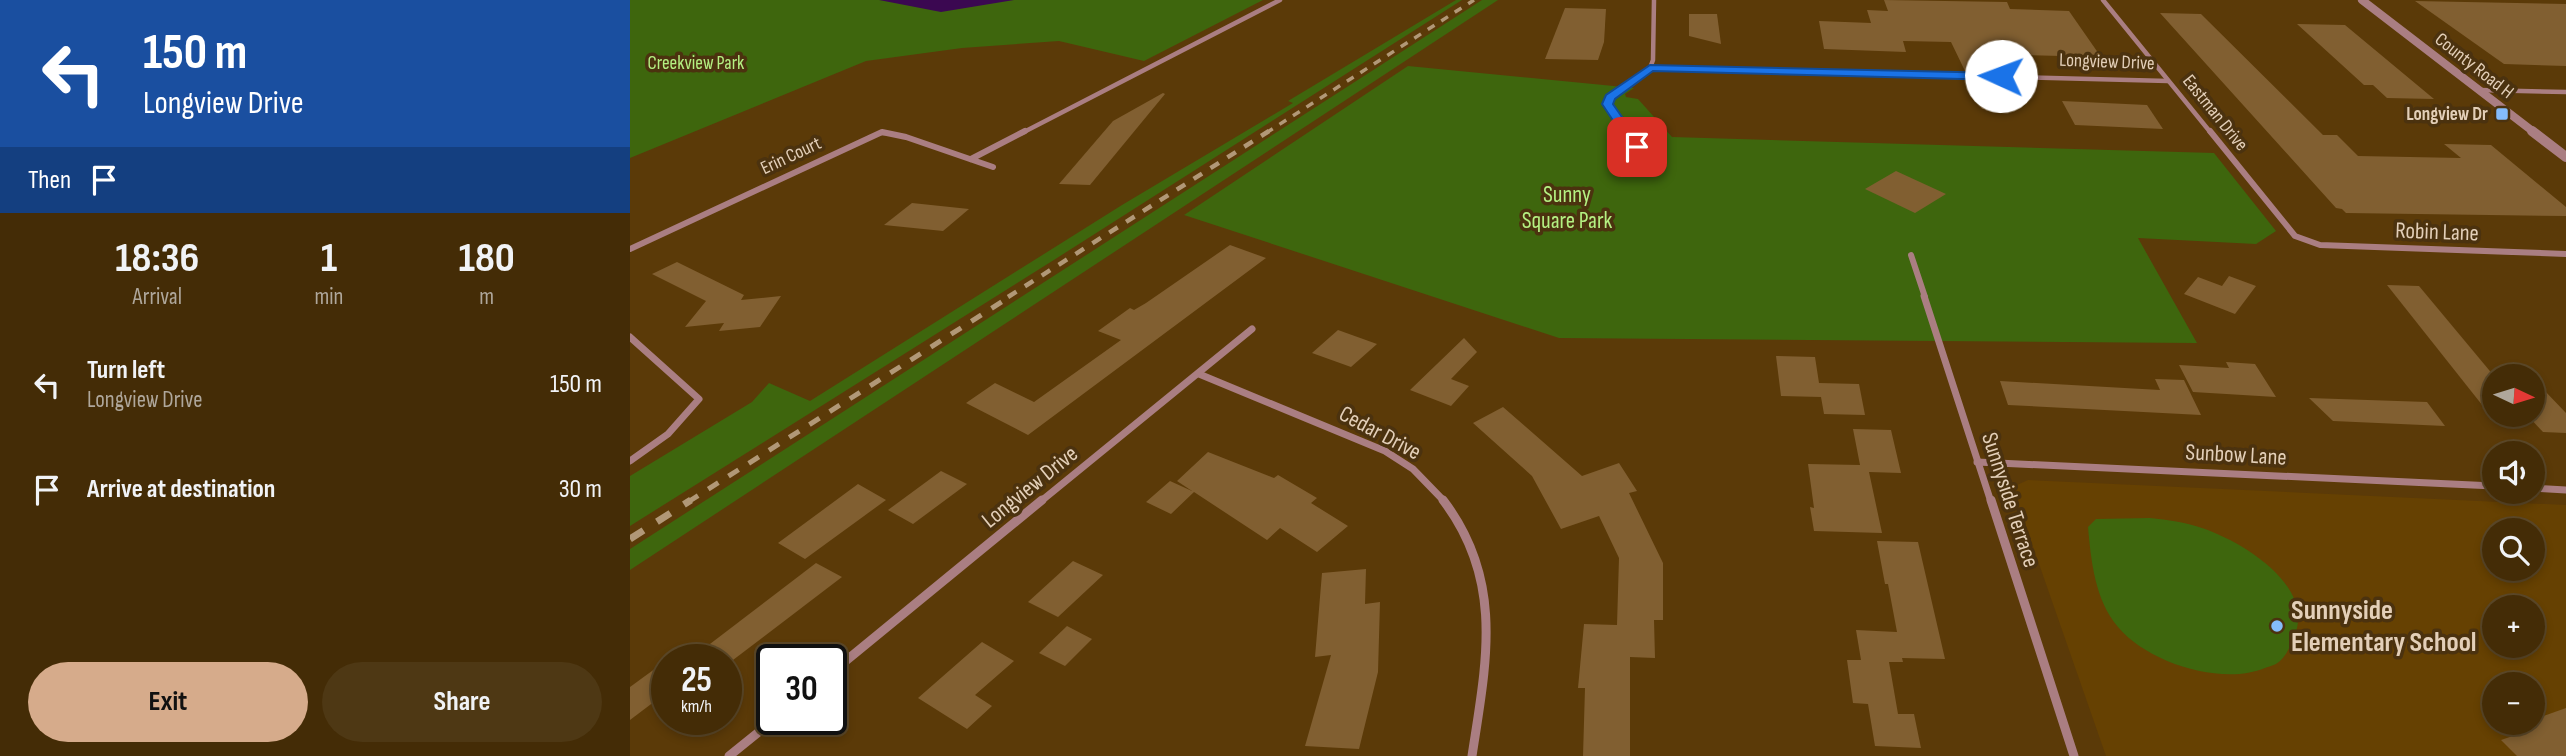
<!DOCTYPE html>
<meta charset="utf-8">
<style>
:root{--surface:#442c06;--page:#4e3814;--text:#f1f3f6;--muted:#afa79b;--line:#5c4828;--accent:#d6ab8b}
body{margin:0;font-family:"Sofia Sans Condensed",sans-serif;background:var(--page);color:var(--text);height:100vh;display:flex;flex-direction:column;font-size:26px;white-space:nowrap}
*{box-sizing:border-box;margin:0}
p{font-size:23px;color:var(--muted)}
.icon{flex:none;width:38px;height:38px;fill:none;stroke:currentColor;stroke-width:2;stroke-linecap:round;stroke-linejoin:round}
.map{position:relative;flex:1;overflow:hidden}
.drawer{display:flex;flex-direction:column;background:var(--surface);width:630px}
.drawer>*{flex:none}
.guide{background:#1a4fa0;color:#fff;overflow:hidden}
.needle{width:46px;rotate:94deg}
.fabs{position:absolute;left:1852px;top:364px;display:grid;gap:14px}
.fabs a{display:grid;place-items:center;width:63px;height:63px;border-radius:50%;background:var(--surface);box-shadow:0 4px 10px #0003,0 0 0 2px var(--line);font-size:35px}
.speed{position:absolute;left:21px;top:644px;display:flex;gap:14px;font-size:35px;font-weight:700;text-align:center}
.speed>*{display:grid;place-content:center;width:91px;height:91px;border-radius:50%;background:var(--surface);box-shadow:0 4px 10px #0003,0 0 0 2px var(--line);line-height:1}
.speed small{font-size:18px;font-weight:400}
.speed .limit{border:4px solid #111;border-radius:10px;background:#fff;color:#111}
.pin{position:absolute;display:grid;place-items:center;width:60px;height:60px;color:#fff;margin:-30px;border-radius:14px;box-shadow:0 4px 10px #0006}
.me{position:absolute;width:77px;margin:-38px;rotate:272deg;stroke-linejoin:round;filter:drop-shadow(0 0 5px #0008)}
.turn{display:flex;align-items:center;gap:24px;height:147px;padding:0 28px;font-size:32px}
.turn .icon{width:91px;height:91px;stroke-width:2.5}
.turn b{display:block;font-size:49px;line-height:60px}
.then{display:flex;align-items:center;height:66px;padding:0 28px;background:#0003;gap:14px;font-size:26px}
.eta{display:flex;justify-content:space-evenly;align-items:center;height:119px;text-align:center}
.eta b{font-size:42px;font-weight:700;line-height:49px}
.primary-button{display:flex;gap:14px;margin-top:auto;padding:14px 28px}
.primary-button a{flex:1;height:80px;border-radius:42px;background:var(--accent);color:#111;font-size:28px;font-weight:700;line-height:80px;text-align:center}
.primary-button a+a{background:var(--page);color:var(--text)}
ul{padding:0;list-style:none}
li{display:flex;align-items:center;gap:21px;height:105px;padding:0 28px}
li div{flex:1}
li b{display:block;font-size:26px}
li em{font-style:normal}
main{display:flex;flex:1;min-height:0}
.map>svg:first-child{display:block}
.built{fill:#664102;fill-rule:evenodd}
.green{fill:#3e660d}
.water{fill:#3b0851}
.building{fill:#815f31}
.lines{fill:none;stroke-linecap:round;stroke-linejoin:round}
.minor-far3{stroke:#aa7e82;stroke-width:4.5}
.minor-far2{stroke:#aa7e82;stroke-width:6}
.minor-far1{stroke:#aa7e82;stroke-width:7}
.minor{stroke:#aa7e82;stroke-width:9}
.tertiary-far1{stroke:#aa7e82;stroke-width:8}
.tertiary{stroke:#aa7e82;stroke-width:10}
.rail-far3{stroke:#b19877;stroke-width:3.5;stroke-dasharray:8 8;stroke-linecap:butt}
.rail-far2{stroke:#b19877;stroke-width:4.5;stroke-dasharray:10 10;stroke-linecap:butt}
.rail-far1{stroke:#b19877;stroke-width:5;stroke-dasharray:12 12;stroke-linecap:butt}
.rail{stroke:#b19877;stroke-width:7;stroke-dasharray:16 16;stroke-linecap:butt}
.route{fill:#1a73e8;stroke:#114b97;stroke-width:2}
.poi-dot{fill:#84bcfb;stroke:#4b320f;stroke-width:2.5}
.labels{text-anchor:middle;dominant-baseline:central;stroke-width:7;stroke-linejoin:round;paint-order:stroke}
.far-street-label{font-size:19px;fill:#e3cfb8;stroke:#4b320f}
.far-park-label{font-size:19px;fill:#b4f082;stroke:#4b320f}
.far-poi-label{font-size:19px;font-weight:bold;fill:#e3cfb8;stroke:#4b320f;text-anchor:end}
.park-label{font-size:23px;fill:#b4f082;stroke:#4b320f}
.street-label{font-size:23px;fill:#e3cfb8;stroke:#4b320f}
.near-poi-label{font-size:28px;font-weight:bold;fill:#e3cfb8;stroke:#4b320f;text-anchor:start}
</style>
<main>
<section class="drawer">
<div class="guide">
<div class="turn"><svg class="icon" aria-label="left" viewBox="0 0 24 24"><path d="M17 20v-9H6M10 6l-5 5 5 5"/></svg><div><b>150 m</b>Longview Drive</div></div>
<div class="then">Then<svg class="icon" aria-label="arrive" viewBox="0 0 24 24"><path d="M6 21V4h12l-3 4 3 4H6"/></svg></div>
</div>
<div class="eta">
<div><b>18:36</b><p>Arrival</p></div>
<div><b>1</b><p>min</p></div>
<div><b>180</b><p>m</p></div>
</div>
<ul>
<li><svg class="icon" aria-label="left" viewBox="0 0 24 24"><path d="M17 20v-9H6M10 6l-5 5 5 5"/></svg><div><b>Turn left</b><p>Longview Drive</p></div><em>150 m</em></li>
<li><svg class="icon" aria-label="arrive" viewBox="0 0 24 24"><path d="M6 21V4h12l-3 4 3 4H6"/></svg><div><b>Arrive at destination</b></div><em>30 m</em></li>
</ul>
<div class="primary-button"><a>Exit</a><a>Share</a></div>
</section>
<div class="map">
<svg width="1936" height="756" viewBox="0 0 1936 756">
<rect width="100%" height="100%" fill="#5b3a08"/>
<!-- built -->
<path class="built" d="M1398,480L1936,505V756H1476L1386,498L1387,485ZM1864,530H1902V569H1864ZM1864,607H1902V646H1864ZM1864,684H1902V723H1864Z"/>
<!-- green -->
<g class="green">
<polygon points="0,0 633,0 514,61 429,41 332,48 236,61 0,158"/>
<polygon points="826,0 832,0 427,258 0,526 0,476 122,402 139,383 180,401 492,205 663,103 658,101"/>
<polygon points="852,0 868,0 0,570 0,549"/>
<polygon points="778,66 1004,88 995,94 996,97 1008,99 1042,137 1584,153 1646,231 1626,244 1508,238 1567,343 929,338 554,215"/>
<path d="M1520,518C1538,520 1555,522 1572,528C1611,541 1678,582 1667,628C1664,640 1658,653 1650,661C1646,665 1640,666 1635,668C1592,686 1518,663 1488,627C1465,600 1461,561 1458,527L1466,519Z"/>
</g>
<!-- water -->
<polygon class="water" points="249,0 384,0 311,12"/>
<!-- building -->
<g class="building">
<polygon points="1254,0 1377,2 1380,9 1439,11 1471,57 1357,54 1366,72 1335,71 1321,42 1273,41 1276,52 1194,49 1189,21 1241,23 1237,10 1258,11"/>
<polygon points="1785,1 1936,4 1936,66 1874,64"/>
<polygon points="935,8 976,9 974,42 968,60 915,59"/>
<polygon points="1530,13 1571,14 1693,135 1707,135 1728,156 1831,158 1814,144 1861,145 1936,207 1936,216 1716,213 1712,209 1706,208"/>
<polygon points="1059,14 1087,14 1091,44 1059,36"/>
<polygon points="1667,24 1715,25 1804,99 1757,98 1743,85 1734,85"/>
<polygon points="1339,81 1371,82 1386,110 1352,109"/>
<polygon points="533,93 535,94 460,185 429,184 483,121"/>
<polygon points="1432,101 1517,105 1533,129 1445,125"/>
<polygon points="1266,171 1316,194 1285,213 1235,189"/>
<polygon points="282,203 339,209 313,231 254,225"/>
<polygon points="600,245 636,258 398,435 336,403 365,383 404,402 491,340 468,331 500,308 504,310 516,303"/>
<polygon points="47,262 114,295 111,300 151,296 130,327 89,331 94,323 55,327 76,301 22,274"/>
<polygon points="1599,276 1626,286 1605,314 1554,294 1568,277 1592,286"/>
<polygon points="1757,285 1789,286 1864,376 1864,420"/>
<polygon points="708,330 747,344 721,367 682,353"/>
<polygon points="834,338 847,352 821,379 839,386 821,406 780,390"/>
<polygon points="1146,356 1185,357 1189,383 1229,384 1235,415 1194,414 1191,397 1151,396"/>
<polygon points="1596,362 1625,364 1646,397 1563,392 1549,365 1599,368"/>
<polygon points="1525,379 1554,380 1571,415 1378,405 1370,381 1530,390"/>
<polygon points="1902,390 1914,390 1936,413 1936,433 1913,432 1897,415 1902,415"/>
<polygon points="1679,398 1797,402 1815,426 1703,421"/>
<polygon points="873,407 952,476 989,463 1007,491 999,493 1033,563 1033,620 1024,620 1025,658 1000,657 1000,756 953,756 955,688 948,688 954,624 987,625 989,558 969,516 931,529 902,476 843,423"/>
<polygon points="1223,429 1261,430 1271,473 1239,472 1252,533 1184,531 1180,507 1184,508 1178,464 1230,465"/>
<polygon points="578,452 644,478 648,475 687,498 681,503 718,526 687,552 650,528 637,540 564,492 541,514 516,502 540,481 562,491 547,481"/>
<polygon points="311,471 337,484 283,524 258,510"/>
<polygon points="228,484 256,500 175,559 148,543"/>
<polygon points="1247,541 1288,542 1315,659 1272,658 1273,662 1259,662 1268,714 1284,714 1291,748 1245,746 1238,704 1223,703 1217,660 1231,660 1226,630 1267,632 1258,584 1255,584"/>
<polygon points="443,561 473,575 428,617 398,602"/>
<polygon points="186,563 212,577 103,660 59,660"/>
<polygon points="736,569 735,604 750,602 748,672 729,749 675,746 701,655 685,657 692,573"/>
<polygon points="437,626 462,639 435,666 409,653"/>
<polygon points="352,642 384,661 345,695 362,706 337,729 288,698"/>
<polygon points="37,660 37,692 0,720 0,687"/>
<polygon points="1936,708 1936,756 1887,756 1871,740 1906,728 1901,723 1902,720"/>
</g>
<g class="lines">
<!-- minor-far3 -->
<g class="minor-far3">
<polyline points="1473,0 1581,133"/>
<polyline points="1020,68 1023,60 1024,0"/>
<polyline points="1849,90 1936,92"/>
<polyline points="250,133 256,133"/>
<polyline points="392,133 650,0"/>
<polyline points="997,133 977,105 980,97 1020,68 1538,81"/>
</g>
<!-- minor-far2 -->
<g class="minor-far2">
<polyline points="996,131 1007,147"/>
<polyline points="1580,131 1665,236 1690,245 1936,254"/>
<polyline points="341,159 395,131"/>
<polyline points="0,249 252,132 276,137 363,167"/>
<polyline points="1281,255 1295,297"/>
</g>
<!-- minor-far1 -->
<g class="minor-far1">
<polyline points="1294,296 1361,502"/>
<polyline points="0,337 69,399 38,434 0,461"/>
<polyline points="569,374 755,451 783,469 815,502"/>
<polyline points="1347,462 1864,486"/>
<polyline points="1902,488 1936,490"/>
<polyline points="410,502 622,329"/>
</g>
<!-- minor -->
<g class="minor">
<path d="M813,500C875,581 856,664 842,756"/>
<polyline points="1361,500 1444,756"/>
<polyline points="201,673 412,500"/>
<polyline points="99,756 145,719"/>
</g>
<!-- tertiary-far1 -->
<polyline class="tertiary-far1" points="1732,0 1905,133"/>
<!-- tertiary -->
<polyline class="tertiary" points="1902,131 1936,157"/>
<!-- rail-far3 -->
<polyline class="rail-far3" points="636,133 844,0"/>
<!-- rail-far2 -->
<polyline class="rail-far2" points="378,297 639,131"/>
<!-- rail-far1 -->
<polyline class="rail-far1" points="58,502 381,296"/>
<!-- rail -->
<polyline class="rail" points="0,539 61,500"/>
</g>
<!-- route -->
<polygon class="route" points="1020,65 1371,73 1377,76 1371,80 1023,71 985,99 983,104 1013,147 1007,150 1002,149 972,104 976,95"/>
<!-- markers -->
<g class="poi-dot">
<rect x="1865" y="107" width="14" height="14" rx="3.5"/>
<circle cx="1647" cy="626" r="7"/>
</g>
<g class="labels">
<!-- far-street labels -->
<g class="far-street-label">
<text transform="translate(1477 62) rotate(2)">Longview Drive</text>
<text transform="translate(1844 66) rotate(38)">County Road H</text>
<text transform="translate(1585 113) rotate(51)">Eastman Drive</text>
<text transform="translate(161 156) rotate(-25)">Erin Court</text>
</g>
<!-- far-park labels -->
<g class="far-park-label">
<text x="66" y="63">Creekview Park</text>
</g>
<!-- far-poi labels -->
<g class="far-poi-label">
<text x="1858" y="114">Longview Dr</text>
</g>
<!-- park labels -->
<g class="park-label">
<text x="937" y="195">Sunny<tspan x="937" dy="26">Square Park</tspan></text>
</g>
<!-- street labels -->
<g class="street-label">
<text transform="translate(1807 232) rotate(2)">Robin Lane</text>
<text transform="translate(750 433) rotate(28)">Cedar Drive</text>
<text transform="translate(1606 455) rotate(3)">Sunbow Lane</text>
<text transform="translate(400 487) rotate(-39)">Longview Drive</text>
<text transform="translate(1380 500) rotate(72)">Sunnyside Terrace</text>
</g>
<!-- near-poi labels -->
<g class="near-poi-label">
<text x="1661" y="610">Sunnyside<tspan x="1661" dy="32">Elementary School</tspan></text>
</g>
</g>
</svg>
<div class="fabs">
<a><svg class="needle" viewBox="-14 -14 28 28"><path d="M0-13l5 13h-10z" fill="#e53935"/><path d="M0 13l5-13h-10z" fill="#afa79b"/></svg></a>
<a><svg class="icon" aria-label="sound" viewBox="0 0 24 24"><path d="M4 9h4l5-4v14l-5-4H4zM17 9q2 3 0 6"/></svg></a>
<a><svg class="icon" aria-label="search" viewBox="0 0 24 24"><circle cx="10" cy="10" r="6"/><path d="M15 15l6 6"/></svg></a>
<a>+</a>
<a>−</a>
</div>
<div class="speed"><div>25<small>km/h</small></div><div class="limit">30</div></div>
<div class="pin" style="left:1007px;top:147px;background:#d93025"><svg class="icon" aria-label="arrive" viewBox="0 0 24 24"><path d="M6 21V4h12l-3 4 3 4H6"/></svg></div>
<svg class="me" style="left:1371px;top:76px" viewBox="-20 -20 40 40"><circle r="19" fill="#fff"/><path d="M0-13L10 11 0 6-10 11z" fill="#1a73e8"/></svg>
</div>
</main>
